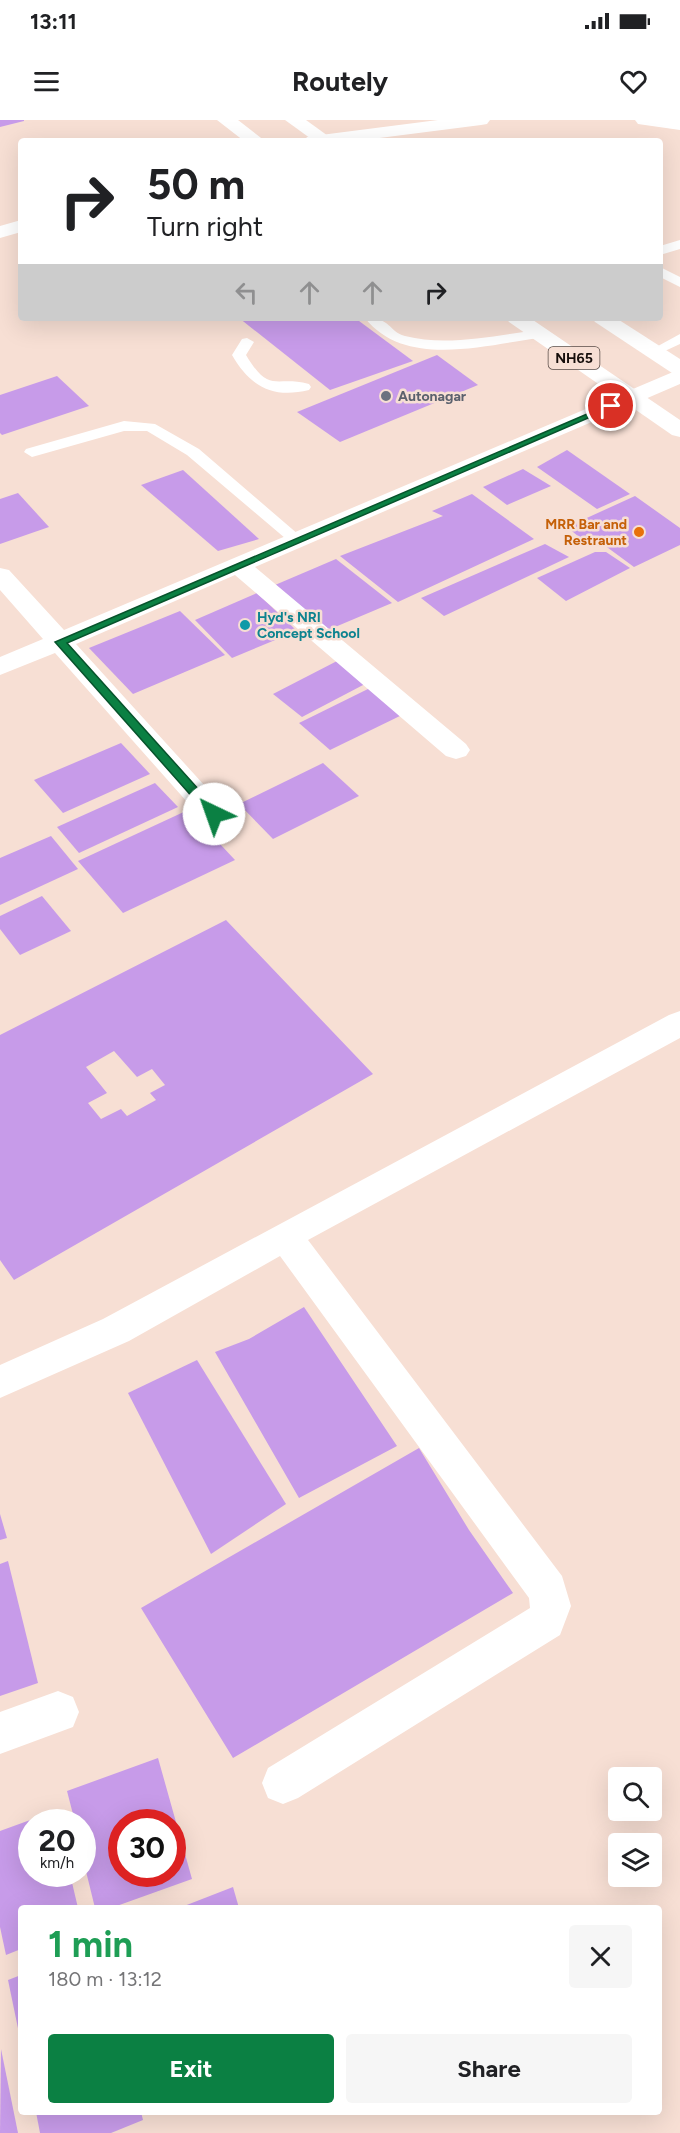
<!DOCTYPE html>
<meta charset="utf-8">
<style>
:root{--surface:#fff;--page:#f6f6f6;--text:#202124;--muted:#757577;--accent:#0b8043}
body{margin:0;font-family:Figtree,sans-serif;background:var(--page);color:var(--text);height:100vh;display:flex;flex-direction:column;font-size:22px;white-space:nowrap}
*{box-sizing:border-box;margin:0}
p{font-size:20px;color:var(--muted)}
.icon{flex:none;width:33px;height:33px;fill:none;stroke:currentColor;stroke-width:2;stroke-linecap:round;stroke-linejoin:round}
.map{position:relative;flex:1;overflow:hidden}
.sheet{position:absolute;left:18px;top:1785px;width:644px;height:210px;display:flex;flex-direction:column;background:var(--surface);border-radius:6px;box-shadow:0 6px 24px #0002}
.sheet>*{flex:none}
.banner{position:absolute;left:18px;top:18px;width:645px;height:183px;border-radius:6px;box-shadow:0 6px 24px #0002;background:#fff;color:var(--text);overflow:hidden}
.fabs{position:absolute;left:608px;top:1647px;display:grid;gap:12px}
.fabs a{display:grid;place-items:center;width:54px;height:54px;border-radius:6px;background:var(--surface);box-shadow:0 6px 24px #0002;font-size:30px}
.speed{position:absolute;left:18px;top:1689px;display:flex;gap:12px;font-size:30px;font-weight:700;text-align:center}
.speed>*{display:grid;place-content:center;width:78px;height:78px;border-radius:50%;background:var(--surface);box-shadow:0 6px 24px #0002;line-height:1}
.speed small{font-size:15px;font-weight:400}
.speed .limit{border:9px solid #d22;background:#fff;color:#111}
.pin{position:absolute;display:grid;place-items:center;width:51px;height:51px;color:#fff;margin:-26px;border:3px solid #fff;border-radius:50%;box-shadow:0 2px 6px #0007}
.me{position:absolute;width:66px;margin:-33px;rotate:318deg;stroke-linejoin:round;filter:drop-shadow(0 0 4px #0008)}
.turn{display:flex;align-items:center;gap:21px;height:126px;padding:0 30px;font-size:27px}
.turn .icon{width:78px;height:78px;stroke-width:2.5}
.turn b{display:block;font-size:42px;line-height:51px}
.lanes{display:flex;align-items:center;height:57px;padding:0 30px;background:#0003;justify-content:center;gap:30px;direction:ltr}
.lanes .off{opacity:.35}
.round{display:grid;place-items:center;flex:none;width:63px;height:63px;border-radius:6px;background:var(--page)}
.headline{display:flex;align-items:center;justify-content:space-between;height:102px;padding:0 30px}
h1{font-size:36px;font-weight:700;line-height:45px;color:#1e9e55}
.button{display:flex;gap:12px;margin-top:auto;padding:12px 30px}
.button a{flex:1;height:69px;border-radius:6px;background:var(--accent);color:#fff;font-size:24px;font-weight:700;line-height:69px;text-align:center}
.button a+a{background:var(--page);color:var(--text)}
.status{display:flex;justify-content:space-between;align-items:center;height:42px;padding:0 30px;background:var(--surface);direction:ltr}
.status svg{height:16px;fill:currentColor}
header{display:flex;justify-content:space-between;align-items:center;height:78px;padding:0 30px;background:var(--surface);font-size:27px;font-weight:700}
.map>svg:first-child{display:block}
.building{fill:#c79be9;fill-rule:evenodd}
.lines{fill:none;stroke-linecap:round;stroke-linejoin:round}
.lane{fill:#fff;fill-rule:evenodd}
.street{fill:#fff;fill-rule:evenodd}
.highway{fill:#fff;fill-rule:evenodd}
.route{fill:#0b8043;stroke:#07532c;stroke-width:1.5}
.worship-dot{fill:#6b7280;stroke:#f7dfd4;stroke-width:2}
.food-dot{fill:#e8710a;stroke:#f7dfd4;stroke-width:2}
.culture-dot{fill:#0f9aa8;stroke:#f7dfd4;stroke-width:2}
.labels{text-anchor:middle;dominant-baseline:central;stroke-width:5;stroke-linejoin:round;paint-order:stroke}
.shield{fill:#f7dfd4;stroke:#594c47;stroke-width:1.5}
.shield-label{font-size:14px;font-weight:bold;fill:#150d0a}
.far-worship-label{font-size:14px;font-weight:bold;fill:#5b616d;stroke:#f7dfd4;text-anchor:start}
.far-food-label{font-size:14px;font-weight:bold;fill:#c56008;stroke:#f7dfd4;text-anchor:end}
.far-culture-label{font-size:14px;font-weight:bold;fill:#0d838f;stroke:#f7dfd4;text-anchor:start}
</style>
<div class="status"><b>13:11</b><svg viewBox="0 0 49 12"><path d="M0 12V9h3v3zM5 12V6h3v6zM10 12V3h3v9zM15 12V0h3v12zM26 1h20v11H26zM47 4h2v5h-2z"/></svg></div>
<header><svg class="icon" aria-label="menu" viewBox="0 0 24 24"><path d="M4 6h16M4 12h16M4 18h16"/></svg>Routely<svg class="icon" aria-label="heart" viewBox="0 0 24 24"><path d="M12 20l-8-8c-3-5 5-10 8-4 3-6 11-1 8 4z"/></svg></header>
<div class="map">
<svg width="680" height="2013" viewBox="0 0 680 2013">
<rect width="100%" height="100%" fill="#f7dfd4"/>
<!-- building -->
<g class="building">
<polygon points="0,0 24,0 24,1 0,7"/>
<polygon points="239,198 355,198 413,241 330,270"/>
<polygon points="437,235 478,265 340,322 297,292"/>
<polygon points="57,256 89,286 2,315 0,313 0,275"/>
<polygon points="567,330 630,374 597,389 537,347"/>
<polygon points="523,349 551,366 507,385 483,367"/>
<polygon points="183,350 259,419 218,431 141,365"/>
<polygon points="18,373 49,407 0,424 0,379"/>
<polygon points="472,374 534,419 398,482 340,436 443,396 432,391"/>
<polygon points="635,376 680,408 680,425 634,447 600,422 590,426 567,407"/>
<polygon points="545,424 569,437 444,496 421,478"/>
<polygon points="595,432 606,432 630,448 566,481 537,458"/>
<polygon points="336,439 392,483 328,510 275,465"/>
<polygon points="257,473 297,511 232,538 195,500"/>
<polygon points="180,491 225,535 133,574 89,528"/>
<polygon points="337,541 365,564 302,597 273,574"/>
<polygon points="372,567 404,594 330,630 299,603"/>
<polygon points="121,623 150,654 63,693 34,660"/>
<polygon points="323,643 359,676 273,719 239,684"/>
<polygon points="155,663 178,687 79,733 57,707"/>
<polygon points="188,690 235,740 123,793 78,741"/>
<polygon points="51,716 78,749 0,785 0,738"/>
<polygon points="42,776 71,811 20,835 0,809 0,796"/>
<path d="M226,800L373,954L14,1160L0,1140V915ZM114,931L137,957L152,949L165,965L150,973L156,980L127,996L121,989L101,999L88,983L107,973L86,947Z"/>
<polygon points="304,1187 397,1326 299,1378 215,1232 249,1219"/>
<polygon points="197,1240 286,1384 211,1434 128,1273"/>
<polygon points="419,1328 469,1410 513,1473 233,1638 141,1488"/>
<polygon points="0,1394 7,1418 0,1420"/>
<polygon points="8,1441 38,1563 0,1576 0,1444"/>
<path d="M158,1638L192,1759L111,1788H95L82,1735V1702H75L67,1671ZM122,1702H172V1754H122Z"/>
<polygon points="55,1691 58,1702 32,1702 32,1754 70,1754 78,1788 21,1788 21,1829 6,1835 0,1807 0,1711"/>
<polygon points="233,1767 239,1788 179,1788"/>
<polygon points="21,1855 21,1918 20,1918 8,1860"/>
<polygon points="1,1929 18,2013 0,2013"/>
<polygon points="36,1992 141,1992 143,2000 111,2013 40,2013"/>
</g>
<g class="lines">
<!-- lane -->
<g class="lane">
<polygon points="680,120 680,129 660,135 660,126"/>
<polygon points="660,147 680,157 680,167 660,157"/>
<path d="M365,198C393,198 387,211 405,216C448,227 495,215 539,210L546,214L539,218C485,225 405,249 365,198Z"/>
<polygon points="680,214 680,224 654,236 647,232"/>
<path d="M247,218L254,222L246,235C270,275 275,255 309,264L311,267L309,270C272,279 250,266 232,235L242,219Z"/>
<polygon points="124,301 155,304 199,329 306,421 304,424 292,424 187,335 147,311 124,311 32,337 24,332 26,329"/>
</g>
<!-- street -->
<g class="street">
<polygon points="438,0 490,0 487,4 481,5 356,21 304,21 307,17 313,16"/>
<polygon points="635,0 680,0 680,10 638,4"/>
<polygon points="21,100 21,112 0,118 0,106"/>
<polygon points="680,249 680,264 255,447 466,624 470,630 466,636 456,639 446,636 235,455 76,524 224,687 228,694 224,701 214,704 204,701 55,533 0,555 0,537 43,519 0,470 0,448 9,450 64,510"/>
<polygon points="680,891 680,918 308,1120 562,1456 571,1486 560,1515 298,1678 283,1684 268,1678 262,1663 268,1648 530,1488 529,1478 280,1136 129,1221 0,1278 0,1245 103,1199 669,895"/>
<polygon points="58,1571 73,1577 79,1592 73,1607 0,1634 0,1592"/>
</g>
<!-- highway -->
<g class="highway">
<polygon points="217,0 238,0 265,21 244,21"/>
<polygon points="285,0 306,0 335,21 314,21"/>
<polygon points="506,198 530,198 680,300 680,317 672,315 509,202"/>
<polygon points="592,198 616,198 680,239 680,254 672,253 595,202"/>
</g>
</g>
<!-- route -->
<polygon class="route" points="608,285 616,286 67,523 218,691 218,697 210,697 55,522"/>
<!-- markers -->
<circle class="worship-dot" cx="386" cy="276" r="6"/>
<circle class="food-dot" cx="639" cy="412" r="6"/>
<circle class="culture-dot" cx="245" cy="505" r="6"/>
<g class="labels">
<!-- shield labels -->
<rect class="shield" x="548.5" y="227" width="51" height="22" rx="4.5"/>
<g class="shield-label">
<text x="574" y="238">NH65</text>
</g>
<!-- far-worship labels -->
<g class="far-worship-label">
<text x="398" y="276">Autonagar</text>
</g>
<!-- far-food labels -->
<g class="far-food-label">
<text x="627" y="404">MRR Bar and<tspan x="627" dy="16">Restraunt</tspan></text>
</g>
<!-- far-culture labels -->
<g class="far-culture-label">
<text x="257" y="497">Hyd's NRI<tspan x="257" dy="16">Concept School</tspan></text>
</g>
</g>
</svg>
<div class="fabs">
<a><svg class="icon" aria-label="search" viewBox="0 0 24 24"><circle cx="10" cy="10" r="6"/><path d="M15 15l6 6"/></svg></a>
<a><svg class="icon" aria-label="layers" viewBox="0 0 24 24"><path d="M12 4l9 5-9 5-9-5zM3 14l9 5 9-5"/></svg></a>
</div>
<div class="speed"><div>20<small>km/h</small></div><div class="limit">30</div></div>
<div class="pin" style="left:611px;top:286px;background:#d93025"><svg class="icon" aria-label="arrive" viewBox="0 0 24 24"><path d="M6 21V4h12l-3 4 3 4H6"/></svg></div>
<svg class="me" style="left:214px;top:694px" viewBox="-20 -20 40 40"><circle r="19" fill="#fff"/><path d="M0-13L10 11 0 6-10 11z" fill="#0b8043"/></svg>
<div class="banner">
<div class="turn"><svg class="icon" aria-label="right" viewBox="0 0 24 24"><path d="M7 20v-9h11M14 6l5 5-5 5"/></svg><div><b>50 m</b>Turn right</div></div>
<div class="lanes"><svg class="icon off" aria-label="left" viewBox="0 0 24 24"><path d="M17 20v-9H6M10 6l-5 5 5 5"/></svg><svg class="icon off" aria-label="ahead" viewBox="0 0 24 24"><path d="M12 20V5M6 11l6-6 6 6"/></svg><svg class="icon off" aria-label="ahead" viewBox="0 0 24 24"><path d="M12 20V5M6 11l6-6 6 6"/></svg><svg class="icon" aria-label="right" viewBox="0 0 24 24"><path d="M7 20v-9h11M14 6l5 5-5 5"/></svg></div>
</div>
<section class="sheet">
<div class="headline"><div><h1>1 min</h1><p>180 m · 13:12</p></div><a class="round"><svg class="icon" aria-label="close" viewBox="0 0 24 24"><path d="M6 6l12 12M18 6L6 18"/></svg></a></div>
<div class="button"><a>Exit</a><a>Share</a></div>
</section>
</div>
